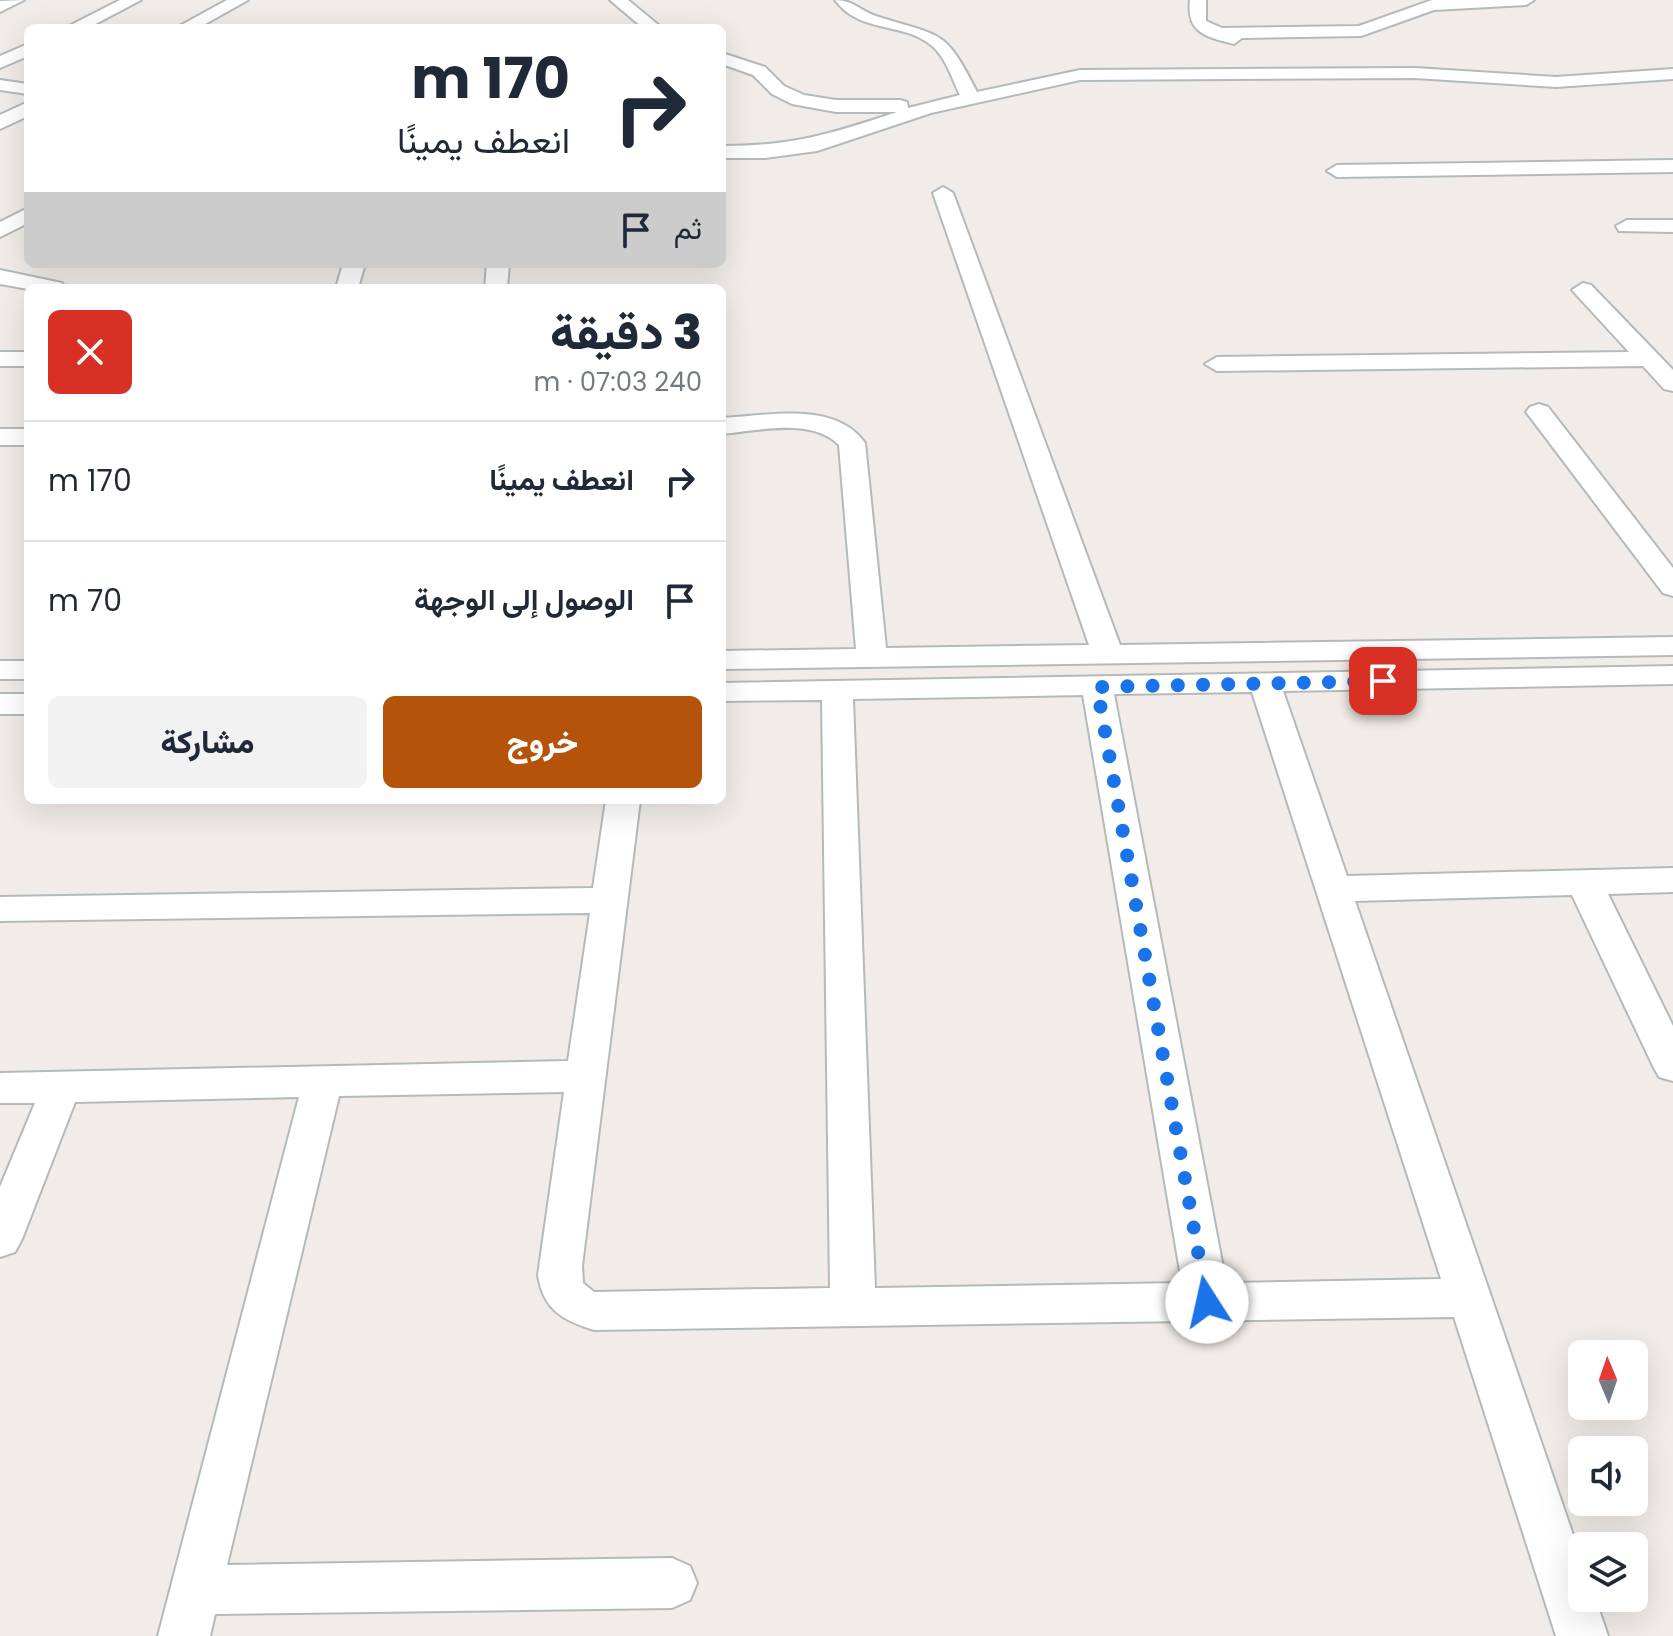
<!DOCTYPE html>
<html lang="ar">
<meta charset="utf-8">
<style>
:root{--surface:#fff;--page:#f2f2f3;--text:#1f2937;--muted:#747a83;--line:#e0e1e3;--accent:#b45309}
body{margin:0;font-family:Poppins,Vazirmatn,sans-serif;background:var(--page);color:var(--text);direction:rtl;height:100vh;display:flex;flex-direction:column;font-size:30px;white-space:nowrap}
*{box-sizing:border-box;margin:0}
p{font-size:26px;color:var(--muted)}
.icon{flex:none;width:44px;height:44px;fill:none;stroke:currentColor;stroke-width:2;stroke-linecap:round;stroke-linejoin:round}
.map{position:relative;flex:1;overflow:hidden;direction:ltr}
.drawer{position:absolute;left:24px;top:284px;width:702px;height:520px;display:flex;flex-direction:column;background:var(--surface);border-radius:12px;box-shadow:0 8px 32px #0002;direction:rtl}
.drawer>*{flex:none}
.guide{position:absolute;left:24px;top:24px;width:702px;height:244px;border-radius:12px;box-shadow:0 8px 32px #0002;direction:rtl;background:#fff;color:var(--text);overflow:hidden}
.needle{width:52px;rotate:358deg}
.tools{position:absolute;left:1568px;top:1340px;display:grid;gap:16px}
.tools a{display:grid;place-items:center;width:80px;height:80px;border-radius:12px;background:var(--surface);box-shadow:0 8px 32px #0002;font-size:40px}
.pin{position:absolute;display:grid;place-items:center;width:68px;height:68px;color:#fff;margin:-34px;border-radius:16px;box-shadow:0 4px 12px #0006}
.me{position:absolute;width:88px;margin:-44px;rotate:350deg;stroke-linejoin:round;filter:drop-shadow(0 0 6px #0008)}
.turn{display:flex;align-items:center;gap:28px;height:168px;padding:0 24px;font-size:36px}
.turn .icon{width:104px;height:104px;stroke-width:2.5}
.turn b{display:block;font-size:56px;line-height:68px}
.then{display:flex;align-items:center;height:76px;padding:0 24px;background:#0003;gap:16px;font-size:30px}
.round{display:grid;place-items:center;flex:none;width:84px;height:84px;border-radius:12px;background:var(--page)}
.summary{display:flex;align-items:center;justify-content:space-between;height:136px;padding:0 24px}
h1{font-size:48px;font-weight:800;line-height:60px}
.primary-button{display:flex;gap:16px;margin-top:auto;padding:16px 24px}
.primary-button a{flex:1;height:92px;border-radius:12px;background:var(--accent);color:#fff;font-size:32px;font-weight:800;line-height:92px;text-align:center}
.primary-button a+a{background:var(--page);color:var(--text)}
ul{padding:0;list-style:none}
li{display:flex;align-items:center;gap:24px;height:120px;padding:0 24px;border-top:2px solid var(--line)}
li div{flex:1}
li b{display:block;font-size:30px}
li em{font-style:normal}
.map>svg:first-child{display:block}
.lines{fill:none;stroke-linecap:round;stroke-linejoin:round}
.minor-casing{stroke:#b4babc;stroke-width:4}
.minor{fill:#fff;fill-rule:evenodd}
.route{stroke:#1a73e8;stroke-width:14;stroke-dasharray:0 25.2}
</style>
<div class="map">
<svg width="1673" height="1636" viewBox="0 0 1673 1636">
<rect width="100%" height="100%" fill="#f1ece7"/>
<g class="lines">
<!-- minor casing -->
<g class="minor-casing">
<g id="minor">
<polygon points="24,0 0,12 0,1"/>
<polygon points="120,0 141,0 88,28 65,28"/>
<polygon points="227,0 248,0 198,28 176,28"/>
<polygon points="610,0 628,0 662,28 643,28"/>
<path d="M835,0C854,0 861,12 879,17C943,37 945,29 977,92L1080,70L1415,68L1556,77L1673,69V79L1556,87L1415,78L1080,80L931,113L817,151L765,158H722V146C793,146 831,134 897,112H836L792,104L772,94L753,75L722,64V53L765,67L784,86L804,95L836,100H900L907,102L908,108L960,95C952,79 946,57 931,45C901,21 860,34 835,0Z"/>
<path d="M1190,0H1206V21L1222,28L1359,26L1432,0H1534L1526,5L1434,10L1361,36L1242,38L1234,44C1206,37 1186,33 1190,0Z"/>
<polygon points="28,44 28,56 0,68 0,56"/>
<polygon points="0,80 28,84 28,94 0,90"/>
<polygon points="28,102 28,116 0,129 0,115"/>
<polygon points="1673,160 1673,172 1337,177 1327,171 1337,165"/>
<path d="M943,187L953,193L1120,645L1673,637V655L722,669V651L856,649L839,445C810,417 758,431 722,434V418C766,416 835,400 865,443L886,648L1089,645L933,193Z"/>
<polygon points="28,208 28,223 0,237 0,222"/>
<polygon points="1627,220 1673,220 1673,232 1619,231 1616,226"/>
<polygon points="343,264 365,264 358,288 336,288"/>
<polygon points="487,264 509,264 507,288 485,288"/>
<polygon points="0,270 62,283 65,288 28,289 0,284"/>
<polygon points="1583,283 1591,285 1673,370 1673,391 1664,389 1643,366 1217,371 1205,364 1217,357 1629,352 1572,290"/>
<rect x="0" y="352" width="28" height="14"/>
<polygon points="1539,404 1548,407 1673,568 1673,596 1663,593 1530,417 1526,412 1530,407"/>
<rect x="0" y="429" width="28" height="16"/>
<rect x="0" y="661" width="28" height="18"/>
<path d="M1673,666V684L1283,691L1347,876L1673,868V892L1608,894L1673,1026V1081L1659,1077L1653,1066L1572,895L1355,901L1582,1561V1598H1595L1608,1636H1556L1454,1317L594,1330C564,1321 543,1310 538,1275L564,1092L339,1096L227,1565L672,1558L690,1566L697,1583L690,1600L672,1608L215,1614L210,1636H158L299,1097L75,1102L22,1239L15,1252L0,1257V1187L35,1103H0V1073L568,1061L590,913L0,921V897L593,888L606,800H640L582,1266L583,1283L594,1292L830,1288L822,700L722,701V683ZM1252,692L1441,1279L1226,1283L1114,694ZM1083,695L1182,1283L875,1288L853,699Z"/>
<rect x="0" y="694" width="28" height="20"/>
</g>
</g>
<!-- minor -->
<use href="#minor" class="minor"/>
</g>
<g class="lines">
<!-- route -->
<polyline class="route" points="1207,1302 1097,687 1383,681"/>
</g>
</svg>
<div class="tools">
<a><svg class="needle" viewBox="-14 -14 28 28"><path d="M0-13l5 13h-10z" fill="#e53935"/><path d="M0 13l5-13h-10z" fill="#747a83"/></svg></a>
<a><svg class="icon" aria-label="sound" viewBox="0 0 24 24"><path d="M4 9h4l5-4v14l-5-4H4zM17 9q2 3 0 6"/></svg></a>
<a><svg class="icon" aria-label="layers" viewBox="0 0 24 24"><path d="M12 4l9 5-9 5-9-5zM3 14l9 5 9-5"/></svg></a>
</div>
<div class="pin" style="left:1383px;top:681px;background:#d93025"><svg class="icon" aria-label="arrive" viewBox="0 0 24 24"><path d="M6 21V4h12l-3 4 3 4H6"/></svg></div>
<svg class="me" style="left:1207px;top:1302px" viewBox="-20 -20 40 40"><circle r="19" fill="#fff"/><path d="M0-13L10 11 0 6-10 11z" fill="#1a73e8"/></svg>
<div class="guide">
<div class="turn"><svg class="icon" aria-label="right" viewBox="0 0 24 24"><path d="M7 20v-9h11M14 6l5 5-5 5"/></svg><div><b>170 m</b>انعطف يمينًا</div></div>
<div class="then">ثم<svg class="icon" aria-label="arrive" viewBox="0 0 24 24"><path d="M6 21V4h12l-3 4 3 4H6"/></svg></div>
</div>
<section class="drawer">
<div class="summary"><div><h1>3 دقيقة</h1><p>240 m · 07:03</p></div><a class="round" style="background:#d93025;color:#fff"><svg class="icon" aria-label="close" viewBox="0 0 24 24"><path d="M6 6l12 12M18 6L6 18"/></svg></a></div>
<ul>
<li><svg class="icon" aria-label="right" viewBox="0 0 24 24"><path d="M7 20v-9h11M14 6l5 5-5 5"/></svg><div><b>انعطف يمينًا</b></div><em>170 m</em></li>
<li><svg class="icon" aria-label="arrive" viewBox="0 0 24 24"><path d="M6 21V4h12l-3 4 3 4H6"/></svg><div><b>الوصول إلى الوجهة</b></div><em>70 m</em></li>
</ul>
<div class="primary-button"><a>خروج</a><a>مشاركة</a></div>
</section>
</div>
